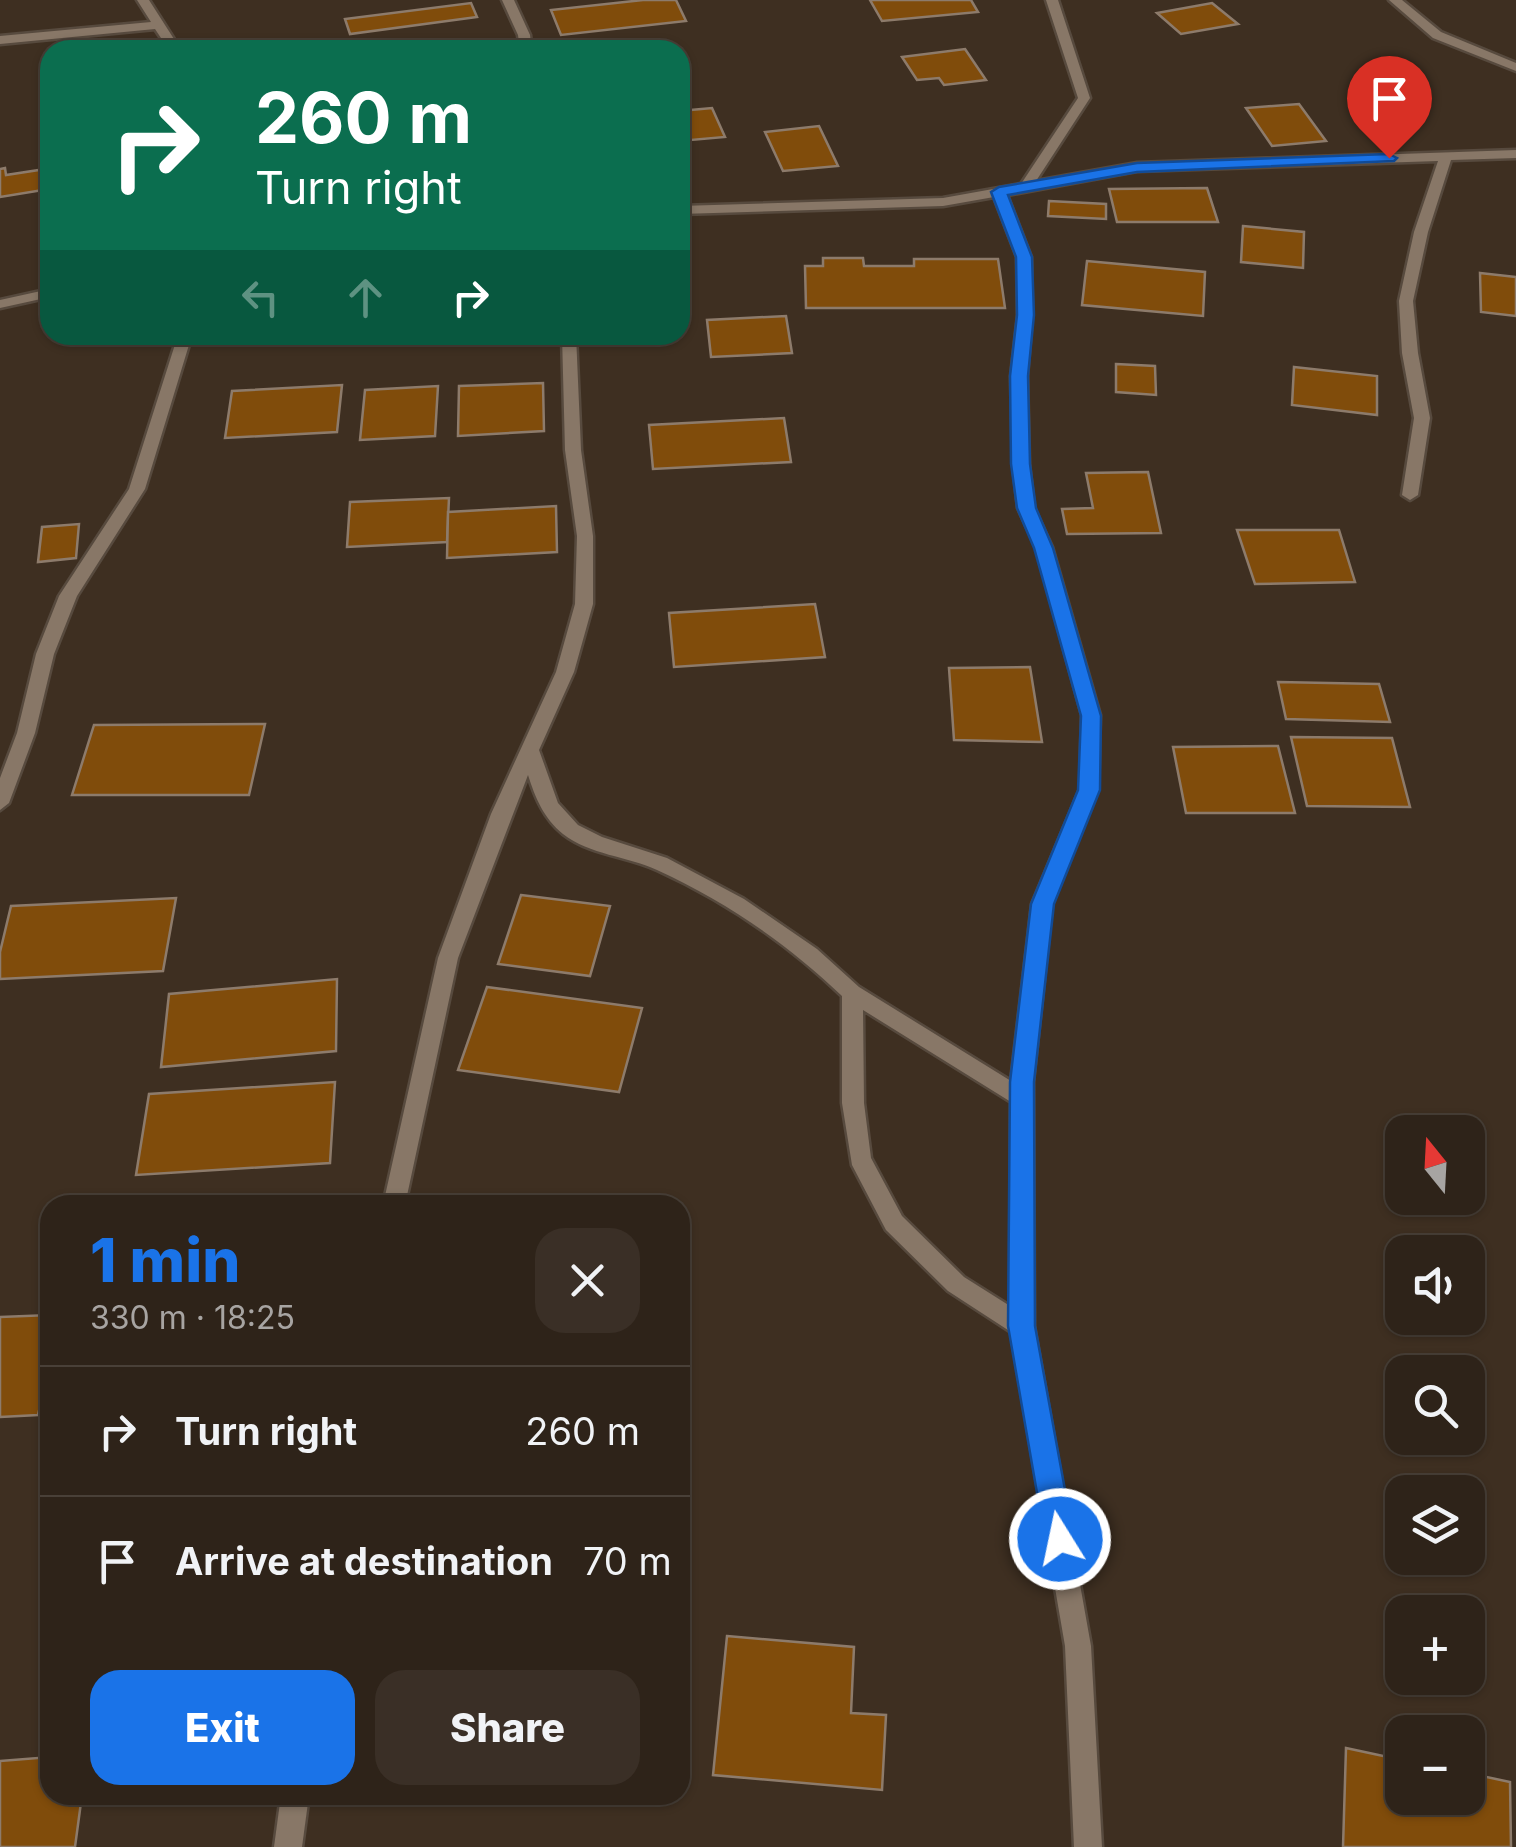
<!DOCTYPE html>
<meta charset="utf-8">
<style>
:root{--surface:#2e2319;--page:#3a2f26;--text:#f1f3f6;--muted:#a7a4a2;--line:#494038;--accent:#1a73e8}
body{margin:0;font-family:Inter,sans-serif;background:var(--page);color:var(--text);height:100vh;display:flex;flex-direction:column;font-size:38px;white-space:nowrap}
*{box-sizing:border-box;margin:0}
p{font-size:32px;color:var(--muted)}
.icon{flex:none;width:55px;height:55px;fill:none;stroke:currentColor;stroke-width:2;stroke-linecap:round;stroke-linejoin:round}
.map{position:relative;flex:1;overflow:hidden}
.details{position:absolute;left:40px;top:1195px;width:650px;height:610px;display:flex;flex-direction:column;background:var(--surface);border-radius:30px;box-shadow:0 2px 8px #0004,0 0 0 2px var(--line)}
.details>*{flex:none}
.banner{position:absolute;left:40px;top:40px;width:650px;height:305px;border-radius:30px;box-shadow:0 2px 8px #0004,0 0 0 2px var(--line);background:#0b6e4f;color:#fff;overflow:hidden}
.needle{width:65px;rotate:342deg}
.buttons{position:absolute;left:1385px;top:1115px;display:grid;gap:20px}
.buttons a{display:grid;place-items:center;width:100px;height:100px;border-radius:20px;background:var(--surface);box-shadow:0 2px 8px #0004,0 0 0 2px var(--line);font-size:50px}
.pin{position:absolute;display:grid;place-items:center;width:85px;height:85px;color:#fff;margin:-102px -42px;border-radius:50% 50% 50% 0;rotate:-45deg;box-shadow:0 0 10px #0007}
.pin .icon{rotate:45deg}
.me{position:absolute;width:110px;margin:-55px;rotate:350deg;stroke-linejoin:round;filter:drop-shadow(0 0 8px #0008)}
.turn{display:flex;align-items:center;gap:35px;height:210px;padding:0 50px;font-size:45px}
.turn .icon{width:130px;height:130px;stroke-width:2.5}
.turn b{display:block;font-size:70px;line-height:85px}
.lanes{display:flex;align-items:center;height:95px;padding:0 50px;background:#0003;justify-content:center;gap:50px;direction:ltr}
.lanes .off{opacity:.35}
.round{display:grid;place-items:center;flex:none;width:105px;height:105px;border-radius:30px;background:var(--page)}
.summary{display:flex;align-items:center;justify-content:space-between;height:170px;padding:0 50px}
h1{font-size:60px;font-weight:800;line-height:75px;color:var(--accent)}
.primary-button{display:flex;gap:20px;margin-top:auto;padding:20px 50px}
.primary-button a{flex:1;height:115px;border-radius:30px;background:var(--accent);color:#fff;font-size:40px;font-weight:800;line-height:115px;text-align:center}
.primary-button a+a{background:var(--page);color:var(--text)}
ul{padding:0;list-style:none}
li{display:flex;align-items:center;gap:30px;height:130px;padding:0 50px;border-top:2px solid var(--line)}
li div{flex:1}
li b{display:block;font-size:38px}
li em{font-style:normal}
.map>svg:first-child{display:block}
.building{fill:#804c0b;stroke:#8d7b6b;stroke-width:2.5}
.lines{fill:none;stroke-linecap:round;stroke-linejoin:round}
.street-casing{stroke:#574a3e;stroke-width:5}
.street{fill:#887767;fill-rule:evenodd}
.route{fill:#1a73e8;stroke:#114b97;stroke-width:2.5}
</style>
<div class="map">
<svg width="1516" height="1847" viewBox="0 0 1516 1847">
<rect width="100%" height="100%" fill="#3e2f21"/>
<!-- building -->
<g class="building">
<polygon points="643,0 676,0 686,21 561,35 551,10"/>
<polygon points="870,0 971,0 978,12 882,21"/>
<polygon points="471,3 477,17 350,34 345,19"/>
<polygon points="1212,3 1238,24 1181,34 1157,13"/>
<polygon points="965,49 986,80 944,85 939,78 917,80 902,57"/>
<polygon points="1299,104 1326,141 1272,146 1246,108"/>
<polygon points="712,108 725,137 680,141 680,111"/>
<polygon points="819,126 838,166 783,171 765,132"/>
<polygon points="5,168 6,175 39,170 43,190 0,197 0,169"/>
<polygon points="1207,188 1218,222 1117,222 1109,189"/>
<polygon points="1049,201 1106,204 1106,219 1048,216"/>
<polygon points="1243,226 1304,232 1303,268 1241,262"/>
<polygon points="823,258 863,258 864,266 914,266 914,259 998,259 1005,308 806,308 805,266 823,266"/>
<polygon points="1087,261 1205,272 1203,316 1082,305"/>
<polygon points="1480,273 1516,277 1516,316 1481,312"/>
<polygon points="786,316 792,353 711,357 707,320"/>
<polygon points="1116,364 1155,366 1156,395 1116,392"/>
<polygon points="1294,367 1377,376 1377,415 1292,405"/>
<polygon points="543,383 544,431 458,436 459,386"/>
<polygon points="342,385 337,432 225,438 232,391"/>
<polygon points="438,386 435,436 360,440 365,390"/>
<polygon points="784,418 791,462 653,469 649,425"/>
<polygon points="1148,472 1161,533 1067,534 1062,509 1093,508 1086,473"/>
<polygon points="449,498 447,542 347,547 350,502"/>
<polygon points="556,506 557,552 447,558 448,512"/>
<polygon points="79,524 76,558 38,562 42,527"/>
<polygon points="1237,530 1339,530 1355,582 1255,584"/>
<polygon points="815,604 825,657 674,667 669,613"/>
<polygon points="1030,667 1042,742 954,740 949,668"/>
<polygon points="1278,682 1379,684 1390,722 1286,719"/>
<polygon points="265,724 249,795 72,795 94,725"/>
<polygon points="1291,737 1392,738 1410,807 1307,806"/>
<polygon points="1278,746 1295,813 1186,813 1173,747"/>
<polygon points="521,895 610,906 590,976 498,964"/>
<polygon points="176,898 163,971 0,979 0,952 11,906"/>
<polygon points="337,979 336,1051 161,1067 169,994"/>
<polygon points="487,987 642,1008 619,1092 458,1070"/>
<polygon points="335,1082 330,1163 136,1175 149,1094"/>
<polygon points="50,1315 50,1362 38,1415 0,1417 0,1317"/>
<polygon points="727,1636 854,1647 851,1713 886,1715 882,1790 713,1775"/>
<polygon points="1346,1748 1402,1760 1402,1798 1468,1798 1468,1773 1510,1782 1511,1847 1343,1847"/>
<polygon points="50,1757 50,1795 82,1795 75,1847 0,1847 0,1761"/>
</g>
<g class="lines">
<!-- street casing -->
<g class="street-casing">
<g id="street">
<polygon points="137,0 149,0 181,50 169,50 155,29 0,44 0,36 151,22"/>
<polygon points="502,0 514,0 530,35 532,50 520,50 518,35"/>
<path d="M1046,0H1058L1090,98L1036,181L1137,163L1516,150V158L1451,160L1428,232L1413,301L1418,353L1430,418L1418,495L1410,500L1402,495L1414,418L1402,353L1399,301L1414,232L1438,161L1137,171L1007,195L1031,257L1032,315L1027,376L1029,464L1034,508L1052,547L1100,715L1098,789L1052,904L1033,1082L1034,1326L1091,1646L1102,1847H1074L1065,1646L1011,1332L948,1291L886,1230L852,1165L842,1103V996C788,944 725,901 657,870C627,856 590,855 563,834C544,819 535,797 528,775L458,958L405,1205H383L438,958L491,814L556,672L575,604L577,536L565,450L562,335H576L581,450L593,536V604L574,672L539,750L558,803L578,825L602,837L667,858L744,899L817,949L859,987L1011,1081L1032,904L1080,789L1082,715L1036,547L1018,508L1013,464L1011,376L1018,315L1017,257L994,197L943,206L680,214V206L943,198L1021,184L1078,98ZM863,1010L1011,1102L1010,1306L964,1277L902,1216L871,1158L864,1103Z"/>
<polygon points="1389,0 1402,0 1441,32 1516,63 1516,71 1433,38"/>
<polygon points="50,289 50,297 0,308 0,300"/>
<polygon points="178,335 192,335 145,489 77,596 54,654 35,733 9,803 0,810 0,778 17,733 36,654 59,596 129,489"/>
<polygon points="281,1795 309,1795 302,1847 274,1847"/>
</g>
</g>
<!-- street -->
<use href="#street" class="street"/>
</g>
<!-- route -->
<polygon class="route" points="1389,154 1397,158 1394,161 1137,172 1008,195 1032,257 1034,315 1028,376 1030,464 1036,508 1053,548 1101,716 1100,790 1054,904 1034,1082 1035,1326 1074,1539 1070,1549 1060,1553 1049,1549 1045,1539 1008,1326 1010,1082 1031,904 1078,790 1081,716 1034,548 1017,508 1011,464 1010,376 1017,315 1016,257 991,192 999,187 1137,163"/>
</svg>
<div class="buttons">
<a><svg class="needle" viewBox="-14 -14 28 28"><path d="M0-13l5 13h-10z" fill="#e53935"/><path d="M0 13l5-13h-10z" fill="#a7a4a2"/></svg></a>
<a><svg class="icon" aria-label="sound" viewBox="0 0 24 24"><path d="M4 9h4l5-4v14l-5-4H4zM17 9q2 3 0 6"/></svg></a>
<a><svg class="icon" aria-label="search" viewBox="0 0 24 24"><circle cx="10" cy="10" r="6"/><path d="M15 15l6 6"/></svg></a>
<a><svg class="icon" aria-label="layers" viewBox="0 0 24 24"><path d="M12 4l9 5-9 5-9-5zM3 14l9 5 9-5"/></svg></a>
<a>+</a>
<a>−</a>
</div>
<div class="pin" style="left:1389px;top:158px;background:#d93025"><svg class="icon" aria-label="arrive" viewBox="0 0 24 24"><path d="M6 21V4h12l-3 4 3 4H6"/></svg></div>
<svg class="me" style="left:1060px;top:1539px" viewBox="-20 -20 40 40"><circle r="17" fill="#1a73e8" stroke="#fff" stroke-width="3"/><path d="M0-11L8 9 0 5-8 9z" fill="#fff"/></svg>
<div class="banner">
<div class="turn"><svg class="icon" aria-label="right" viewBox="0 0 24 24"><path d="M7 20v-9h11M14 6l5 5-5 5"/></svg><div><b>260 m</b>Turn right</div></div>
<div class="lanes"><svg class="icon off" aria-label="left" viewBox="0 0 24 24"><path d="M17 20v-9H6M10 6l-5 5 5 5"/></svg><svg class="icon off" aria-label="ahead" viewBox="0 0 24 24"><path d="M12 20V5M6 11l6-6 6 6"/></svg><svg class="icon" aria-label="right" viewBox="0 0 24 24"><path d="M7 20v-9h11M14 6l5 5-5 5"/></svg></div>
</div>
<section class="details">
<div class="summary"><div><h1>1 min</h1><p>330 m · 18:25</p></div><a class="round"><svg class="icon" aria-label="close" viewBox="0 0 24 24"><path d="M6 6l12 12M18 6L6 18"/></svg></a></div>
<ul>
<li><svg class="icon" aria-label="right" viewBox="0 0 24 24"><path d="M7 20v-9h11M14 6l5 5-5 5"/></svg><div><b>Turn right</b></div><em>260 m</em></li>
<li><svg class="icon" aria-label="arrive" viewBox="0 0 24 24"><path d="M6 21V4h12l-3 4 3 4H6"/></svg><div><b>Arrive at destination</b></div><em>70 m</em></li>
</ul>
<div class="primary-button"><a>Exit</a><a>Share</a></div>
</section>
</div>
